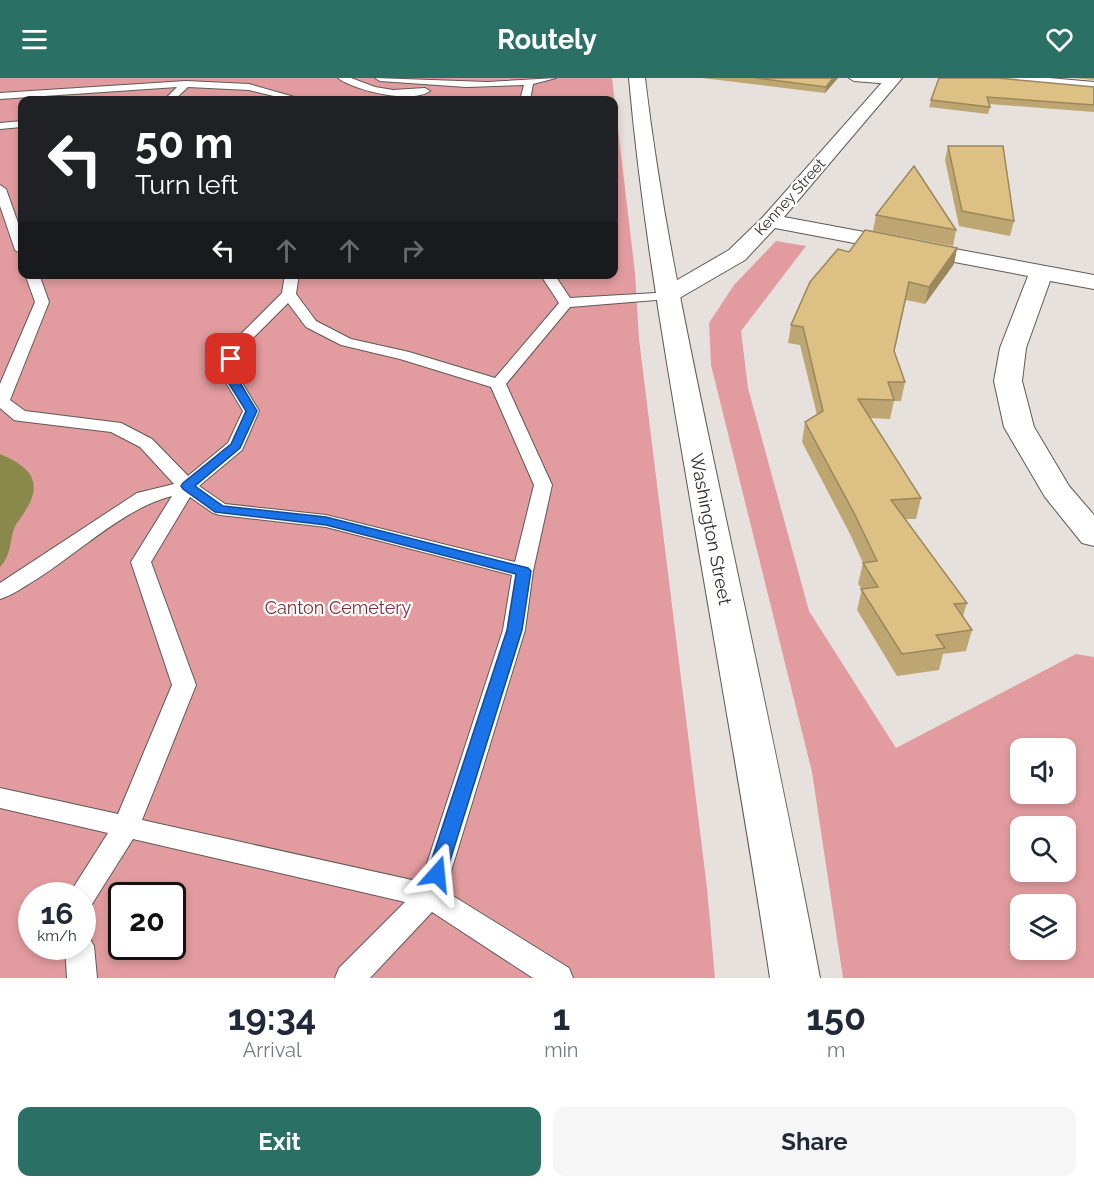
<!DOCTYPE html>
<style>
:root{--surface:#fff;--page:#f6f6f7;--text:#1f2937;--muted:#747a83;--accent:#2b7064}
body{margin:0;font-family:Raleway,sans-serif;background:var(--page);color:var(--text);height:100vh;display:flex;flex-direction:column;font-size:22px;white-space:nowrap}
*{box-sizing:border-box;margin:0}
p{font-size:20px;color:var(--muted)}
.icon{flex:none;width:33px;height:33px;fill:none;stroke:currentColor;stroke-width:2;stroke-linecap:round;stroke-linejoin:round}
.map{position:relative;height:900px;overflow:hidden}
.sheet{display:flex;flex-direction:column;background:var(--surface);flex:1}
.sheet>*{flex:none}
.top-card{position:absolute;left:18px;top:18px;width:600px;height:183px;border-radius:12px;box-shadow:0 3px 9px #0003;background:#202124;color:#fff;overflow:hidden}
.tools{position:absolute;left:1010px;top:660px;display:grid;gap:12px}
.tools a{display:grid;place-items:center;width:66px;height:66px;border-radius:12px;background:var(--surface);box-shadow:0 3px 9px #0003;font-size:30px}
.speed{position:absolute;left:18px;top:804px;display:flex;gap:12px;font-size:30px;font-weight:700;text-align:center}
.speed>*{display:grid;place-content:center;width:78px;height:78px;border-radius:50%;background:var(--surface);box-shadow:0 3px 9px #0003;line-height:1}
.speed small{font-size:15px;font-weight:400}
.speed .limit{border:3px solid #111;border-radius:9px;background:#fff;color:#111}
.pin{position:absolute;display:grid;place-items:center;width:51px;height:51px;color:#fff;margin:-26px;border-radius:12px;box-shadow:0 3px 9px #0006}
.me{position:absolute;width:66px;margin:-33px;rotate:18deg;stroke-linejoin:round;filter:drop-shadow(0 0 4px #0008)}
.turn{display:flex;align-items:center;gap:21px;height:126px;padding:0 18px;font-size:27px}
.turn .icon{width:78px;height:78px;stroke-width:2.5}
.turn b{display:block;font-size:42px;line-height:51px}
.lanes{display:flex;align-items:center;height:57px;padding:0 18px;background:#0003;justify-content:center;gap:30px;direction:ltr}
.lanes .off{opacity:.35}
.eta{display:flex;justify-content:space-evenly;align-items:center;height:102px;text-align:center}
.eta b{font-size:36px;font-weight:700;line-height:42px}
.cta{display:flex;gap:12px;margin-top:auto;padding:12px 18px}
.cta a{flex:1;height:69px;border-radius:12px;background:var(--accent);color:#fff;font-size:24px;font-weight:700;line-height:69px;text-align:center}
.cta a+a{background:var(--page);color:var(--text)}
header{display:flex;justify-content:space-between;align-items:center;height:78px;padding:0 18px;background:var(--accent);color:#fff;font-size:27px;font-weight:700}
.map>svg:first-child{display:block}
.green{fill:#e29c9f;fill-rule:evenodd}
.water{fill:#88894a}
.lines{fill:none;stroke-linecap:round;stroke-linejoin:round}
.service-casing{stroke:#5e5955;stroke-width:2}
.minor-casing{stroke:#5e5955;stroke-width:2}
.secondary-casing{stroke:#5e5955;stroke-width:2}
.service{fill:#fff;fill-rule:evenodd}
.minor{fill:#fff;fill-rule:evenodd}
.secondary{fill:#fff;fill-rule:evenodd}
.wall{fill:#bea672}
.shaded-wall{fill:#9b875c}
.building{fill:#ddc184;stroke:#9b875c;stroke-width:1.5}
.route{fill:#1a73e8;stroke:#114b97;stroke-width:1.5}
.labels{text-anchor:middle;dominant-baseline:central;stroke-width:4.5;stroke-linejoin:round;paint-order:stroke}
.far-street-label{font-size:15px;fill:#302e2c;stroke:#fff}
.street-label{font-size:18px;fill:#302e2c;stroke:#fff}
.park-label{font-size:18px;fill:#832f3a;stroke:#fff}
</style>
<header><svg class="icon" aria-label="menu" viewBox="0 0 24 24"><path d="M4 6h16M4 12h16M4 18h16"/></svg>Routely<svg class="icon" aria-label="heart" viewBox="0 0 24 24"><path d="M12 20l-8-8c-3-5 5-10 8-4 3-6 11-1 8 4z"/></svg></header>
<div class="map">
<svg width="1094" height="900" viewBox="0 0 1094 900">
<rect width="100%" height="100%" fill="#e7e1dd"/>
<!-- green -->
<g class="green">
<path d="M0,0H612L635,195L639,261L707,810L715,900H0ZM22,22H614V196H22ZM32,818H82V868H32ZM122,818H172V868H122Z"/>
<path d="M776,163L806,168L741,253L748,310L809,533L896,670L1076,576L1094,579V900H843L812,694L711,287L709,245L734,207ZM1020,670H1065V716H1020ZM1020,748H1065V794H1020ZM1020,826H1065V872H1020Z"/>
</g>
<!-- water -->
<path class="water" d="M0,376C30,389 45,403 24,435C21,440 16,445 14,451C9,465 12,476 0,489Z"/>
<g class="lines">
<!-- service casing -->
<g class="service-casing">
<g id="service">
<path d="M338,0H351L375,9L393,12L425,10L430,13C412,26 355,13 338,0Z"/>
<polygon points="375,0 487,4 556,0 533,6 530,22 520,22 524,7 466,9 380,3"/>
<polygon points="849,0 888,0 896,3 891,6 854,3"/>
<polygon points="186,3 249,6 305,22 290,22 249,12 188,9 174,22 164,22 177,9 0,21 0,15"/>
<polygon points="22,43 22,49 0,51 0,45"/>
<polygon points="0,107 6,111 22,156 22,176 15,172 0,128"/>
<path d="M25,196H39L49,224L10,322L25,333L121,345L152,361L188,398L228,365L243,333L219,293L230,267L282,215L285,196H299L296,216L316,243L351,261L409,274L495,300L559,225L540,196H554L570,220L673,214L675,217L673,220L668,221L570,229L506,306L552,407L533,493L525,552L445,813L569,890L573,900H533L432,834L370,900H335L339,890L405,824L133,761L92,826L82,830V818H68L108,755L0,730V710L118,736L172,607L131,484L172,418C126,429 78,475 37,501C25,508 13,517 0,521V505L137,415L174,406L140,369L111,354L20,343L14,342L0,330V306L35,224ZM288,225L306,249L341,267L400,281L491,309L534,407L515,484L326,437L225,426L199,408L242,372L259,333L235,293L242,271ZM190,419L213,435L220,437L326,449L512,497L503,552L421,804L142,742L196,607L151,484Z"/>
<polygon points="82,856 89,859 94,868 97,900 67,900 65,868 82,868"/>
</g>
</g>
<!-- minor casing -->
<g class="minor-casing">
<g id="minor">
<polygon points="886,0 902,0 784,139 1094,197 1094,211 1050,203 1026,270 1022,303 1034,349 1069,408 1094,437 1094,468 1082,465 1045,419 1004,349 994,303 1000,270 1028,198 775,150 745,182 676,222 668,224 660,222 656,217 660,212 729,172 763,139"/>
<polygon points="990,0 1049,0 1094,4 1094,14 998,5"/>
</g>
</g>
<!-- secondary casing -->
<g class="secondary-casing">
<path id="secondary" d="M629,0H645C661,136 690,270 718,403C753,569 789,734 820,900H770C745,734 715,569 687,403C664,270 641,135 629,0Z"/>
</g>
<!-- service -->
<use href="#service" class="service"/>
<!-- minor -->
<use href="#minor" class="minor"/>
<!-- secondary -->
<use href="#secondary" class="secondary"/>
</g>
<!-- wall -->
<g class="wall">
<polygon points="702,0 838,0 825,15"/>
<polygon points="1074,0 1094,0 1094,2"/>
<polygon points="1094,9 1094,34 989,26 990,29 988,36 929,29 931,22"/>
<polygon points="948,68 1014,143 1010,158 959,148 945,82"/>
<polygon points="876,137 956,152 953,168 873,153"/>
<polygon points="957,170 954,186 925,226 906,222 894,274 905,304 901,323 894,323 890,341 870,340 921,420 916,441 905,441 967,525 963,538 972,552 966,573 943,576 939,592 897,598 857,532 862,511 858,506 863,485 851,458 802,364 805,344 817,337 800,267 788,265 791,247 849,174"/>
</g>
<!-- shaded-wall -->
<g class="shaded-wall">
<polygon points="833,0 838,0 825,15 826,9"/>
<polygon points="957,170 954,186 925,226 929,209"/>
</g>
<!-- building -->
<g class="building">
<polygon points="756,0 833,0 826,9"/>
<polygon points="939,0 998,0 1094,9 1094,27 987,19 990,29 931,22"/>
<polygon points="948,68 1003,68 1014,143 962,133"/>
<polygon points="914,88 956,152 876,137"/>
<polygon points="865,152 957,170 929,209 909,204 894,273 905,304 888,304 894,322 858,321 921,420 891,422 967,525 954,526 972,552 936,557 945,570 902,576 861,511 878,509 863,485 877,483 855,437 805,344 823,333 803,249 791,247 810,204 838,171 849,174"/>
</g>
<!-- route -->
<polygon class="route" points="231,278 236,281 233,293 257,333 240,370 195,408 223,428 326,439 528,490 531,493 522,552 444,802 437,804 430,802 427,796 507,552 516,496 326,447 215,434 183,411 181,408 183,405 231,366 246,333 221,293 225,281"/>
<g class="labels">
<!-- far-street labels -->
<g class="far-street-label">
<text transform="translate(790 119) rotate(-48)">Kenney Street</text>
</g>
<!-- street labels -->
<g class="street-label">
<text transform="translate(711 451) rotate(79)">Washington Street</text>
</g>
<!-- park labels -->
<g class="park-label">
<text x="338" y="529">Canton Cemetery</text>
</g>
</g>
</svg>
<div class="tools">
<a><svg class="icon" aria-label="sound" viewBox="0 0 24 24"><path d="M4 9h4l5-4v14l-5-4H4zM17 9q2 3 0 6"/></svg></a>
<a><svg class="icon" aria-label="search" viewBox="0 0 24 24"><circle cx="10" cy="10" r="6"/><path d="M15 15l6 6"/></svg></a>
<a><svg class="icon" aria-label="layers" viewBox="0 0 24 24"><path d="M12 4l9 5-9 5-9-5zM3 14l9 5 9-5"/></svg></a>
</div>
<div class="speed"><div>16<small>km/h</small></div><div class="limit">20</div></div>
<div class="pin" style="left:231px;top:281px;background:#d93025"><svg class="icon" aria-label="arrive" viewBox="0 0 24 24"><path d="M6 21V4h12l-3 4 3 4H6"/></svg></div>
<svg class="me" style="left:437px;top:796px" viewBox="-20 -20 40 40"><path d="M0-17L14 15 0 8-14 15z" fill="#1a73e8" stroke="#fff" stroke-width="4"/></svg>
<div class="top-card">
<div class="turn"><svg class="icon" aria-label="left" viewBox="0 0 24 24"><path d="M17 20v-9H6M10 6l-5 5 5 5"/></svg><div><b>50 m</b>Turn left</div></div>
<div class="lanes"><svg class="icon" aria-label="left" viewBox="0 0 24 24"><path d="M17 20v-9H6M10 6l-5 5 5 5"/></svg><svg class="icon off" aria-label="ahead" viewBox="0 0 24 24"><path d="M12 20V5M6 11l6-6 6 6"/></svg><svg class="icon off" aria-label="ahead" viewBox="0 0 24 24"><path d="M12 20V5M6 11l6-6 6 6"/></svg><svg class="icon off" aria-label="right" viewBox="0 0 24 24"><path d="M7 20v-9h11M14 6l5 5-5 5"/></svg></div>
</div>
</div>
<section class="sheet">
<div class="eta">
<div><b>19:34</b><p>Arrival</p></div>
<div><b>1</b><p>min</p></div>
<div><b>150</b><p>m</p></div>
</div>
<div class="cta"><a>Exit</a><a>Share</a></div>
</section>
